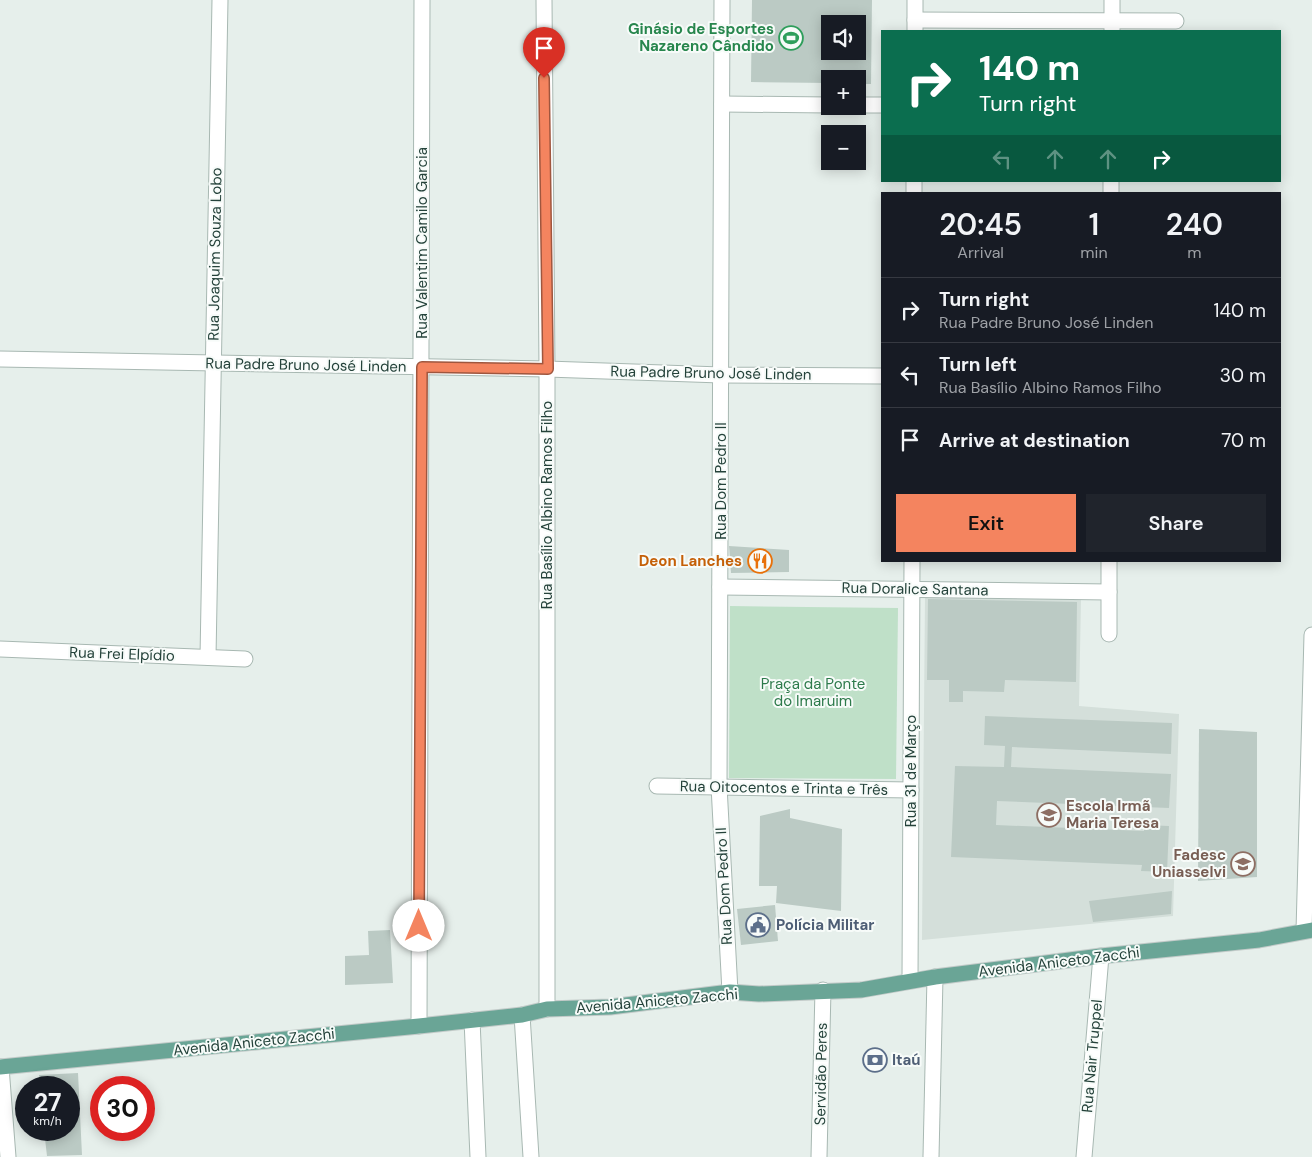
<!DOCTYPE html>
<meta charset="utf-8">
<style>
:root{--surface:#171b24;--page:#20242c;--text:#f1f3f6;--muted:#9ea1a6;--line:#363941;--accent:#f4845f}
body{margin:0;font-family:"DM Sans",sans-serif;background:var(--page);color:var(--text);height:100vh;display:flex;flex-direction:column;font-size:19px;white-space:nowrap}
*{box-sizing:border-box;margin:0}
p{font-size:16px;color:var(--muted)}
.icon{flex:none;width:28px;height:28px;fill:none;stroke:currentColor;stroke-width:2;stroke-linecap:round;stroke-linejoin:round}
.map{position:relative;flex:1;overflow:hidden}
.sheet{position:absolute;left:881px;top:192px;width:400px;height:370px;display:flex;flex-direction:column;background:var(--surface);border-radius:0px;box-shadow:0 2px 12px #0003}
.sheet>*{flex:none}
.top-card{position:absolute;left:881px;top:30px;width:400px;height:152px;border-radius:0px;box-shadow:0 2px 12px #0003;background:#0b6e4f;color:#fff;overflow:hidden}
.tools{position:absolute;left:821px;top:15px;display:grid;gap:10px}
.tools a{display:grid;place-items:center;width:45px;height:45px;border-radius:0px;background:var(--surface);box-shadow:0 2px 12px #0003;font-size:25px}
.speed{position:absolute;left:15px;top:1076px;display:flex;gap:10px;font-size:25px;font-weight:700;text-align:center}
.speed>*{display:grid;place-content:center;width:65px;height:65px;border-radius:50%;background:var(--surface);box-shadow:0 2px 12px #0003;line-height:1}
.speed small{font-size:12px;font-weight:400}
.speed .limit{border:8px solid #d22;background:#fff;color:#111}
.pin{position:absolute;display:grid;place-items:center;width:42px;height:42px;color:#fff;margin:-51px -21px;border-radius:50% 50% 50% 0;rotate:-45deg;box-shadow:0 0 5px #0007}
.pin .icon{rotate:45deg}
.me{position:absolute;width:55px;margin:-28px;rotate:0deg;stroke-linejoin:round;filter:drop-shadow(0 0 4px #0008)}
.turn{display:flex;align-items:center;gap:18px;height:105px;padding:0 15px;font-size:22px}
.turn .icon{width:65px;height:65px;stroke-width:2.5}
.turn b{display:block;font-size:35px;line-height:42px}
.lanes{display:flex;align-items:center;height:48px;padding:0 15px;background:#0003;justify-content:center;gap:25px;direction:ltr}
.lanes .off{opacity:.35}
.eta{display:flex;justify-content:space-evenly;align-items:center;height:85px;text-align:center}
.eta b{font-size:30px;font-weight:600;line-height:35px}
.button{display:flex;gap:10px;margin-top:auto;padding:10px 15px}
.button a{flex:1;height:58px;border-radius:0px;background:var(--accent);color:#111;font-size:20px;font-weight:600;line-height:58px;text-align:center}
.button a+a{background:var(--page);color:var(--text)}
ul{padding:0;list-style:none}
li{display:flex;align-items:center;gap:15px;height:65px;padding:0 15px;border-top:1px solid var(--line)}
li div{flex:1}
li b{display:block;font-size:19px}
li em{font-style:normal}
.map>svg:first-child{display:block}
.built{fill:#d4dfda}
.green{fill:#bfe0c8}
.building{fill:#bbcac4;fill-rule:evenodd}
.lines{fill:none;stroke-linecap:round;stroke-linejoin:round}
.minor-casing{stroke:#a8b8b2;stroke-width:17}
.major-casing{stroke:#c2cac8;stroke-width:17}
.minor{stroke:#fff;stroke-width:15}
.major{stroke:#6aa596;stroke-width:15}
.route-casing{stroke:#9f563e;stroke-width:12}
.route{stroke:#f4845f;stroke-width:9}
.labels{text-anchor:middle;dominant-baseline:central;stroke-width:4;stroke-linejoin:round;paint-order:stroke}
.leisure-label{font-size:15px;font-weight:bold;fill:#27864d;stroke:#f7fbf9;text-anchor:end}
.street-label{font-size:15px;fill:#24423a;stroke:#f7fbf9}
.food-label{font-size:15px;font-weight:bold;fill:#c56008;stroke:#f7fbf9;text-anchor:end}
.park-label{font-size:15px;fill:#2d7a4b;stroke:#f7fbf9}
.education-label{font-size:15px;font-weight:bold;fill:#785e54;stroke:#f7fbf9;text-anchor:start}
.service-label{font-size:15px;font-weight:bold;fill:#4e5e75;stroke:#f7fbf9;text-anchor:start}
</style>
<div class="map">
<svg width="1312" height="1157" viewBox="0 0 1312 1157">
<rect width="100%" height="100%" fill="#e6efeb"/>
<!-- built -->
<polygon class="built" points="925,597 1081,598 1079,706 1179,714 1173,916 922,940"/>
<!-- green -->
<polygon class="green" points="730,606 898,608 896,779 729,778"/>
<!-- building -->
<g class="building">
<path d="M752,0H872L871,84H858V79H830V83L751,82ZM830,24H858V51H830Z"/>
<polygon points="729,546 789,550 789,572 731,573"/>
<polygon points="928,599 1077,602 1076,682 1005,680 1004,692 963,691 963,702 949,702 949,680 927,680"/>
<polygon points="985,716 1172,723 1171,754 1012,747 1011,767 1171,774 1169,808 997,801 996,825 1144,831 1144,825 1169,826 1167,872 1141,871 1142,865 951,857 955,766 1004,767 1005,746 984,745"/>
<polygon points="1199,729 1257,732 1257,877 1198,881"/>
<polygon points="790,809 790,818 842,829 841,911 776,903 777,886 759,886 760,816"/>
<polygon points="1172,891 1171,914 1093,922 1089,901"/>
<polygon points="775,905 778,941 741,945 737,909"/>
<polygon points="390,930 393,983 345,985 345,956 369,955 368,931"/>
<polygon points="78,1073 82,1155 47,1156 44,1130 69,1130 69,1088 40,1088 39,1075"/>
</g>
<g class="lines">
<!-- minor casing -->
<g class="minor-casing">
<g id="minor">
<polyline points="544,0 547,369 547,1009"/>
<polyline points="722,0 719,786 730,992"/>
<polyline points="915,0 915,31"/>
<polyline points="1112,0 1112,31"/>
<polyline points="915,20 1176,21"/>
<polyline points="722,104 830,105"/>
<polyline points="858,105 882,105"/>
<polyline points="914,194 914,181"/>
<polyline points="1111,194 1111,181"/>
<polyline points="0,359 547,369 721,375 882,376"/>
<polyline points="720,587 1109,592"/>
<polyline points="1109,634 1109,561"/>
<polyline points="0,649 245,659"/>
<polyline points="208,657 220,0"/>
<polyline points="657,786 911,790"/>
<polyline points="1304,931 1312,635"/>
<polyline points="910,980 912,561"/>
<polyline points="522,1015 531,1157"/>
<polyline points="472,1020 478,1157"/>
<polyline points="419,1026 422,0"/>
<polyline points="1,1067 8,1157"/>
<polyline points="819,1157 823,990"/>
<polyline points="931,1157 935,977"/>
<polyline points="1084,1157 1101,956"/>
</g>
</g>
<!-- major casing -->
<g class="major-casing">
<polyline id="major" points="0,1067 419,1026 522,1015 547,1009 610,1007 730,992 759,994 861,990 935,977 1101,956 1259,940 1312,930"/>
</g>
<!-- minor -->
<use href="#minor" class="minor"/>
<!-- major -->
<use href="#major" class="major"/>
</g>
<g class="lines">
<!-- route casing -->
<g class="route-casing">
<polyline id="route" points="419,926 422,367 548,369 544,78"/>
</g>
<!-- route -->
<use href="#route" class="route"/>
</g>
<!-- icons -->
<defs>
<g id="stadium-ring" transform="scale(1.25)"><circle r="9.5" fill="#f7fbf9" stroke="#2e9e5b" stroke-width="1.5"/><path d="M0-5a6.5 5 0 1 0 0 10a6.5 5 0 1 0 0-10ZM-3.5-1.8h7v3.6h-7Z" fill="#2e9e5b"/></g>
<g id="restaurant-ring" transform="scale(1.25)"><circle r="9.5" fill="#f7fbf9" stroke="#e8710a" stroke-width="1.5"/><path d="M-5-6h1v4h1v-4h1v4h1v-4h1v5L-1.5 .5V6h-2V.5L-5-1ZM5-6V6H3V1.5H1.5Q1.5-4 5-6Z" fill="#e8710a"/></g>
<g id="school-ring" transform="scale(1.25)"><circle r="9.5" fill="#f7fbf9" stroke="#8d6e63" stroke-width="1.5"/><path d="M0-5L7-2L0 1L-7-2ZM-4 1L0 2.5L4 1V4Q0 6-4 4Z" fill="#8d6e63"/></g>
<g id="university-ring" transform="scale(1.25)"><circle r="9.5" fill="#f7fbf9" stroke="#8d6e63" stroke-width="1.5"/><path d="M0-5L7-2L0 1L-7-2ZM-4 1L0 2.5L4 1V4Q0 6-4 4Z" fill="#8d6e63"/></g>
<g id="civic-ring" transform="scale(1.25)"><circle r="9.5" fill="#f7fbf9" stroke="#5c6f8a" stroke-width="1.5"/><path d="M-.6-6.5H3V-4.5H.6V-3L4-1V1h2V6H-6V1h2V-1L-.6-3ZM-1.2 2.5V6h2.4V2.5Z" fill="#5c6f8a"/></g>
<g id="bank-ring" transform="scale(1.25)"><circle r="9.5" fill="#f7fbf9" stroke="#5c6f8a" stroke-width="1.5"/><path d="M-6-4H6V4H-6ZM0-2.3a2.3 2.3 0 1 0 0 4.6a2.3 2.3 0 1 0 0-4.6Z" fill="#5c6f8a"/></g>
</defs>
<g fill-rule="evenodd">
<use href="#stadium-ring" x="791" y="38"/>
<use href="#restaurant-ring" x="760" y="561"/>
<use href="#school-ring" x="1049" y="815"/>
<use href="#university-ring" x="1243" y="864"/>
<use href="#civic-ring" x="758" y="925"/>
<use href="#bank-ring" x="875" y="1060"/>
</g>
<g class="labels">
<!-- leisure labels -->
<g class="leisure-label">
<text x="774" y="29">Ginásio de Esportes<tspan x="774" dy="17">Nazareno Cândido</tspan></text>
</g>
<!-- street labels -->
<g class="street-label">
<text transform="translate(422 243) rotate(-90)">Rua Valentim Camilo Garcia</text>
<text transform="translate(215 254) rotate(-89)">Rua Joaquim Souza Lobo</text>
<text transform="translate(306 365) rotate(1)">Rua Padre Bruno José Linden</text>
<text transform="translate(711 373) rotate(1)">Rua Padre Bruno José Linden</text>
<text transform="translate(721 481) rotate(-90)">Rua Dom Pedro II</text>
<text transform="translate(547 505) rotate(-90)">Rua Basílio Albino Ramos Filho</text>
<text transform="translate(915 589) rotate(1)">Rua Doralice Santana</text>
<text transform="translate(122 654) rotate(2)">Rua Frei Elpídio</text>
<text transform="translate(911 771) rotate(-90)">Rua 31 de Março</text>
<text transform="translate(784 788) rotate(1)">Rua Oitocentos e Trinta e Três</text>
<text transform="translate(724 886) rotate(-93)">Rua Dom Pedro II</text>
<text transform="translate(1059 962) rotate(-7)">Avenida Aniceto Zacchi</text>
<text transform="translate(657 1001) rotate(-5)">Avenida Aniceto Zacchi</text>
<text transform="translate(254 1042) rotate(-6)">Avenida Aniceto Zacchi</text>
<text transform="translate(1092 1056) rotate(-85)">Rua Nair Truppel</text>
<text transform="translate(821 1074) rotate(-89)">Servidão Peres</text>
</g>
<!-- food labels -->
<g class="food-label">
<text x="742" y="561">Deon Lanches</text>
</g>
<!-- park labels -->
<g class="park-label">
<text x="813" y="684">Praça da Ponte<tspan x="813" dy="17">do Imaruim</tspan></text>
</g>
<!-- education labels -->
<g class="education-label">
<text x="1066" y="806">Escola Irmã<tspan x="1066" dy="17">Maria Teresa</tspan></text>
<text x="1226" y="855" text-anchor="end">Fadesc<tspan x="1226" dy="17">Uniasselvi</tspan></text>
</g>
<!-- service labels -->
<g class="service-label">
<text x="776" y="925">Polícia Militar</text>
<text x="892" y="1060">Itaú</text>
</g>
</g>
</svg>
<div class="tools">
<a><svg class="icon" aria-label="sound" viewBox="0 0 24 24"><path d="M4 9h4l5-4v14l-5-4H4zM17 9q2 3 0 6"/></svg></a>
<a>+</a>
<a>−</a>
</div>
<div class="speed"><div>27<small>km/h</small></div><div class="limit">30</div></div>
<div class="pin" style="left:544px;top:78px;background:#d93025"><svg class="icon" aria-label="arrive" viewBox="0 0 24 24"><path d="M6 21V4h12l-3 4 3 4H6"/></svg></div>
<svg class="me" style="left:419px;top:926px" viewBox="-20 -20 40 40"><circle r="19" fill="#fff"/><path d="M0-13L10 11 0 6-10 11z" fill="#f4845f"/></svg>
<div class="top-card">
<div class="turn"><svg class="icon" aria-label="right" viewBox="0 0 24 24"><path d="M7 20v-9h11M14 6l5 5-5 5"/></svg><div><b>140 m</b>Turn right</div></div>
<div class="lanes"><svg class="icon off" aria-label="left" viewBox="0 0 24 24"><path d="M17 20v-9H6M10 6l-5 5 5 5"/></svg><svg class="icon off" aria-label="ahead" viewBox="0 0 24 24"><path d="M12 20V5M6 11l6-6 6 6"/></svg><svg class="icon off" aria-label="ahead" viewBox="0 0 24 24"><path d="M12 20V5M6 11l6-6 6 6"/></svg><svg class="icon" aria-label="right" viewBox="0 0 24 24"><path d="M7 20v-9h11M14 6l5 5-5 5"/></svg></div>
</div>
<section class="sheet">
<div class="eta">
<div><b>20:45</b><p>Arrival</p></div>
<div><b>1</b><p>min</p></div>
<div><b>240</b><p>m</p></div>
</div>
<ul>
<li><svg class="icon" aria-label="right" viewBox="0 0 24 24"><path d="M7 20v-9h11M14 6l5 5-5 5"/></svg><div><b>Turn right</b><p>Rua Padre Bruno José Linden</p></div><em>140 m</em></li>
<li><svg class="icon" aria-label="left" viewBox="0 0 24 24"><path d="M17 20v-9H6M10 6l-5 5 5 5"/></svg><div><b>Turn left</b><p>Rua Basílio Albino Ramos Filho</p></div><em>30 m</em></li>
<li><svg class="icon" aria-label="arrive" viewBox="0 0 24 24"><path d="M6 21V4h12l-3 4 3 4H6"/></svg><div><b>Arrive at destination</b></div><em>70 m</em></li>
</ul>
<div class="button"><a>Exit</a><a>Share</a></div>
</section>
</div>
